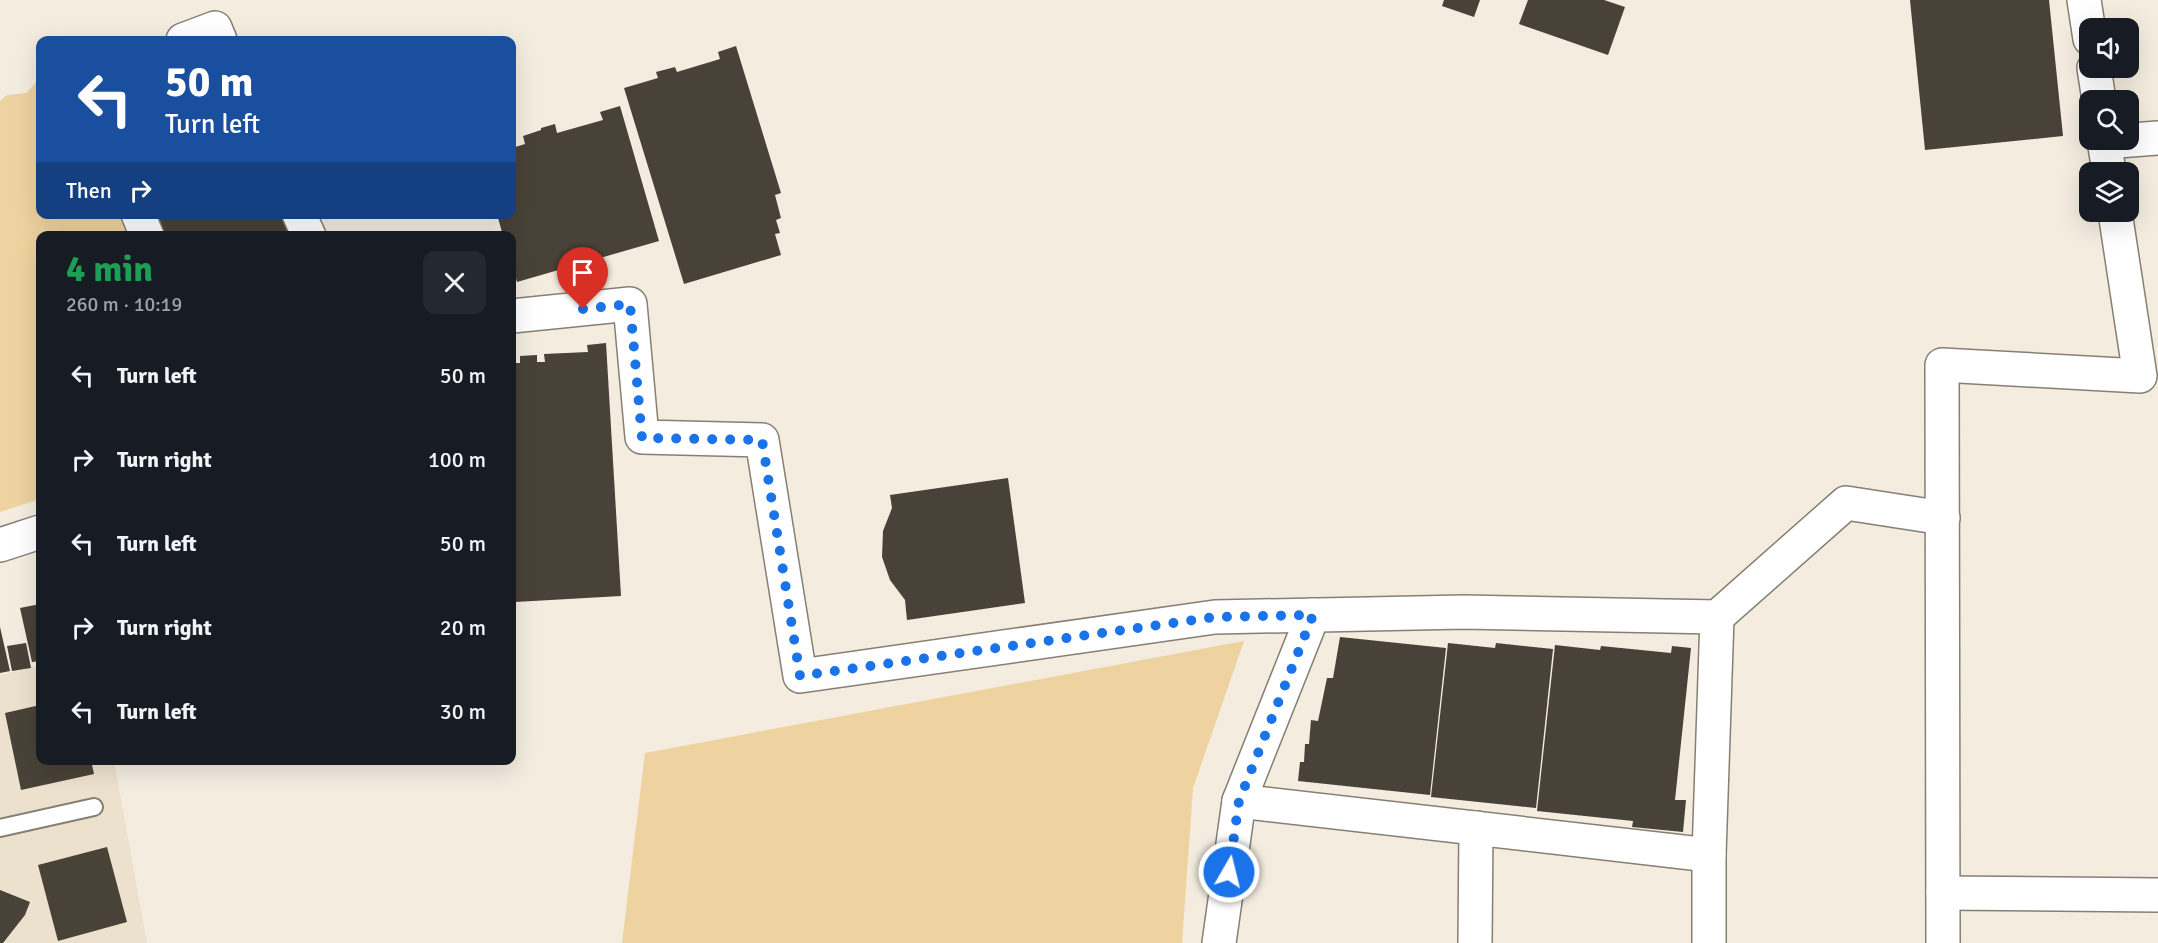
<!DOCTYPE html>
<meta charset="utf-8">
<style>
:root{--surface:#171b24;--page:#242831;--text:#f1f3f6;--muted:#9ea1a6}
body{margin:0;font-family:Signika,sans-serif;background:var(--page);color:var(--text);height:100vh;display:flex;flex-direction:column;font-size:22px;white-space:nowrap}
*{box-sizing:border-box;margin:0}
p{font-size:20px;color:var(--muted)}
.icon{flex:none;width:33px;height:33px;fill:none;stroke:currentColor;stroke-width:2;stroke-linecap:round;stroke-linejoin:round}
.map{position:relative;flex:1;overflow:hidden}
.panel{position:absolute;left:36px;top:231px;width:480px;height:534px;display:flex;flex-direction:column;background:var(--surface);border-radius:12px;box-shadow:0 6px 24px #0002}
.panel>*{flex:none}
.banner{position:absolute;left:36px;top:36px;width:480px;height:183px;border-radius:12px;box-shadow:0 6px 24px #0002;background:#1a4fa0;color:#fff;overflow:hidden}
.tools{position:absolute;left:2079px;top:18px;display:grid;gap:12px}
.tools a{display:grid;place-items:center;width:60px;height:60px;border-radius:12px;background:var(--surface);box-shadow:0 6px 24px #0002;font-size:30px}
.pin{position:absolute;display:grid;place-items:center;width:51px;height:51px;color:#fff;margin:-62px -26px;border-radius:50% 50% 50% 0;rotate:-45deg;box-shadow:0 0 6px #0007}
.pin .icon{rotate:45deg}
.me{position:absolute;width:66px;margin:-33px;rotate:8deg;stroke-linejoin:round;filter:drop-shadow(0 0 4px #0008)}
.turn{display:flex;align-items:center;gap:21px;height:126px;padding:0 30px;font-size:27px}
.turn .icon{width:78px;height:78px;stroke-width:2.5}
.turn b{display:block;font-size:42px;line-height:51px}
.then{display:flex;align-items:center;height:57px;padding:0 30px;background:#0003;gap:12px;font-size:22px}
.round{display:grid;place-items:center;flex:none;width:63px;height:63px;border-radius:12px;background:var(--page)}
.headline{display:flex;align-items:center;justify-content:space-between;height:102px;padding:0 30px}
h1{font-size:36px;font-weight:800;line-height:45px;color:#1e9e55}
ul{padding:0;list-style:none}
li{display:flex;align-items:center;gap:18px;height:84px;padding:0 30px}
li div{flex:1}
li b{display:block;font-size:22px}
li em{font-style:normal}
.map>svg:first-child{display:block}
.built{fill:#ece1cd}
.green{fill:#eed29f}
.building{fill:#484238}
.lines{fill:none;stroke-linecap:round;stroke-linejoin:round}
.service-casing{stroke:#867f73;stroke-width:20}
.minor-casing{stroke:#867f73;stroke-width:36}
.service{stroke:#fff;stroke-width:16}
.minor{stroke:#fff;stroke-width:33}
.route{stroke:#1a73e8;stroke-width:10;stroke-dasharray:0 18}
</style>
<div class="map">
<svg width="2158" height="943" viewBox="0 0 2158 943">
<rect width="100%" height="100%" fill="#f3ecdf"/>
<!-- built -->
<polygon class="built" points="40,666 40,760 114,761 147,943 0,943 0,675"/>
<!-- green -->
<g class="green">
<polygon points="40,77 40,214 125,215 134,235 40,236 40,499 0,512 0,101 7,95 27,93"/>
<polygon points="1244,641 1193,788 1182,943 622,943 645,753"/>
</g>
<!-- building -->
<g class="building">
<polygon points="1444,0 1480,0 1474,17 1442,6"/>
<polygon points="1528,0 1604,0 1625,7 1608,55 1519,24"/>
<polygon points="1910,0 2049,0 2063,136 1925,150"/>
<polygon points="736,46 781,193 775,195 781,218 776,220 780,233 775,234 781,255 684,284 624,88 658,78 656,72 675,67 677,72 720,59 718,52"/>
<polygon points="620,106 659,241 517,282 512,264 512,236 503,236 497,214 512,214 512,148 525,144 523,136 541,130 541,128 555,124 557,133 603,120 600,112"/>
<polygon points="155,214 285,214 294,236 165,236"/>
<polygon points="606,343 621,596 515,602 512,545 512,363 520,363 520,356 537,355 537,362 545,362 544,354 588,352 587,345"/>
<polygon points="1008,478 1025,603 907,620 905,600 890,580 882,557 883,531 892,508 890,495"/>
<polygon points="40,604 40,661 32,662 20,608"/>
<polygon points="0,627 10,671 0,673"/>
<polygon points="1340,637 1446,648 1430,795 1298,781 1300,762 1304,762 1305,744 1309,744 1311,720 1318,721 1327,678 1333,678"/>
<polygon points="26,643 31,668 12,671 7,646"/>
<polygon points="1448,643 1495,648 1496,643 1553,649 1536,808 1431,797"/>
<polygon points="1555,645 1600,650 1601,646 1671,653 1672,646 1691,648 1675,800 1686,800 1683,832 1632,827 1633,821 1537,811"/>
<polygon points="40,705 40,760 91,760 94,774 21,790 5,713"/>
<polygon points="107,847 127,922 58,941 38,865"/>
<polygon points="0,890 30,902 25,915 3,943 0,943"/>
</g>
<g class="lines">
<!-- service casing -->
<g class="service-casing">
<polyline id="service" points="0,828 94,807"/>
</g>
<!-- minor casing -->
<g class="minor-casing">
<g id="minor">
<polyline points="2084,0 2090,39"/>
<polyline points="183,40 215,28 220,40"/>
<polyline points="2094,68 2099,100"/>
<polyline points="2104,140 2109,172"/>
<polyline points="2105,142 2158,138"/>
<polyline points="138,214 147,236"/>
<polyline points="299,214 309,236"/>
<polyline points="512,316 630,304 642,437 762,440 800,676 1215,617 1464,612 1717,617 1846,503 1943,518"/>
<polyline points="0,545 40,532"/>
<polyline points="1239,801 1709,855"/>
<polyline points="1943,893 2158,895"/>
<polyline points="1219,943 1239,801 1313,615"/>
<polyline points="1475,943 1476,828"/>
<polyline points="1709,943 1709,855 1717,617"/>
<polyline points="1943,943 1942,365 2140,376 2115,212"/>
</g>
</g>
<!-- service -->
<use href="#service" class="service"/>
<!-- minor -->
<use href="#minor" class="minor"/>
</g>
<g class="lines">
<!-- route -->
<polyline class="route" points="583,309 630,304 642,438 762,440 800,676 1215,617 1313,615 1239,801 1229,872"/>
</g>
</svg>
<div class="tools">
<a><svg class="icon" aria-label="sound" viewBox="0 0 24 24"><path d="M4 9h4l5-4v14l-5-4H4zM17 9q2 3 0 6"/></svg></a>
<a><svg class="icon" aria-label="search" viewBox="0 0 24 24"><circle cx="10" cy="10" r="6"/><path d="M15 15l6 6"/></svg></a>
<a><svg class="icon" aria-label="layers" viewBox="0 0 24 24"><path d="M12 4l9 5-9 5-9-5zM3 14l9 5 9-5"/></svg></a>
</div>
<div class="pin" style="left:583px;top:309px;background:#d93025"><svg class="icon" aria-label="arrive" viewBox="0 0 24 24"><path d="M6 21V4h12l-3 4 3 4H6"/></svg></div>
<svg class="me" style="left:1229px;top:872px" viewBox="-20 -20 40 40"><circle r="17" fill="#1a73e8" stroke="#fff" stroke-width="3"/><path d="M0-11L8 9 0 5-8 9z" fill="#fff"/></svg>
<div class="banner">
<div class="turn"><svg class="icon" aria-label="left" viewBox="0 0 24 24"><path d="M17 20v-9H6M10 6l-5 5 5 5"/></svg><div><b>50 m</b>Turn left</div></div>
<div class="then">Then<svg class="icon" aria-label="right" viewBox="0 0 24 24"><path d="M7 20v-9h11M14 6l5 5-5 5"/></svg></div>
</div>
<section class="panel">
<div class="headline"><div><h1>4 min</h1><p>260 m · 10:19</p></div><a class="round"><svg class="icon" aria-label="close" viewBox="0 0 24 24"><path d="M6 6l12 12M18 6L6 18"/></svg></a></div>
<ul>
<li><svg class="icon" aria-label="left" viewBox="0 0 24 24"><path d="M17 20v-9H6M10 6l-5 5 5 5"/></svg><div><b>Turn left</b></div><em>50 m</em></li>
<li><svg class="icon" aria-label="right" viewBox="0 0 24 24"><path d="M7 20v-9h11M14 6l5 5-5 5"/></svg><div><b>Turn right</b></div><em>100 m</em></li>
<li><svg class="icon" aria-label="left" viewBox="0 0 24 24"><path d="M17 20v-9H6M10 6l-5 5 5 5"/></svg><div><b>Turn left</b></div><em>50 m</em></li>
<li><svg class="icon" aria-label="right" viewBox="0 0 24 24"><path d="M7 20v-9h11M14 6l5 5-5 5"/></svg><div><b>Turn right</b></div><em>20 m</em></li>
<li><svg class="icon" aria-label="left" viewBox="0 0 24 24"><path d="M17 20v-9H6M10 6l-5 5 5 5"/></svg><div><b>Turn left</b></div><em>30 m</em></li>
</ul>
</section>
</div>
